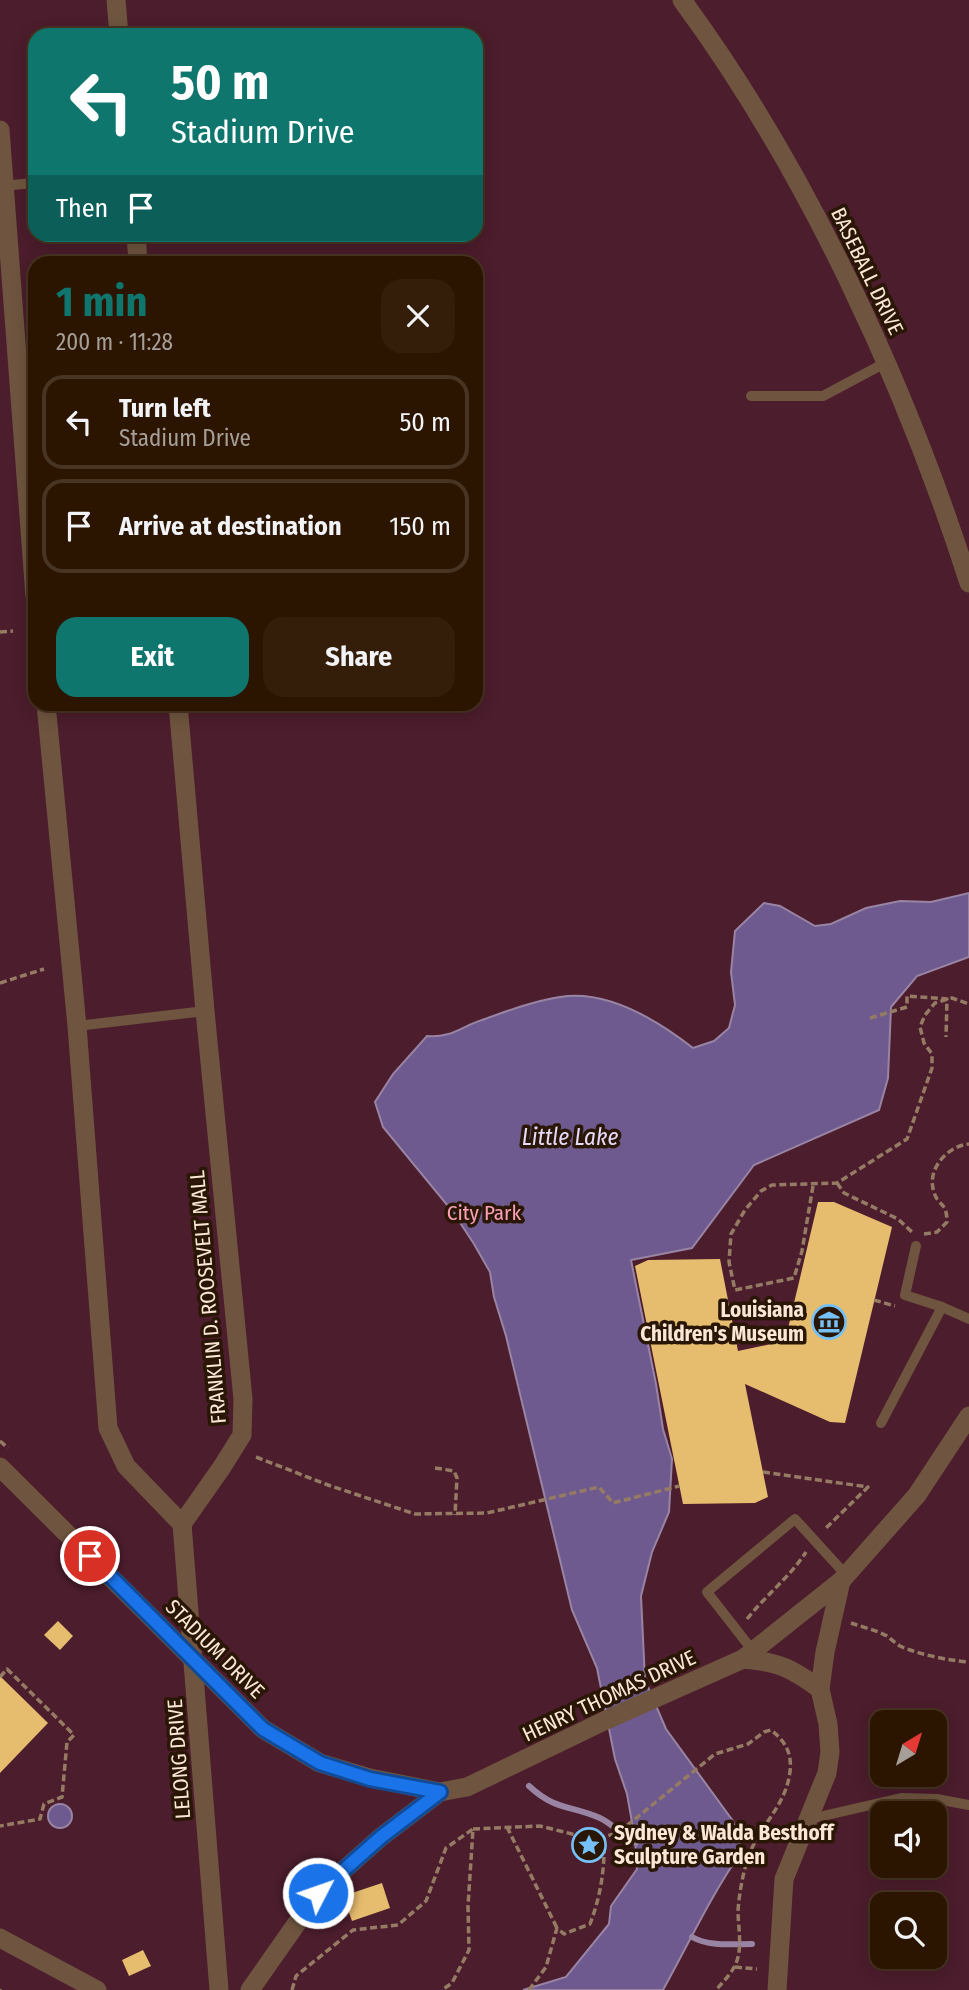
<!DOCTYPE html>
<meta charset="utf-8">
<style>
:root{--surface:#2c1500;--page:#341e0a;--text:#f1f3f6;--muted:#a69f99;--line:#483422;--accent:#0f766e}
body{margin:0;font-family:"Fira Sans Condensed",sans-serif;background:var(--page);color:var(--text);height:100vh;display:flex;flex-direction:column;font-size:26px;white-space:nowrap}
*{box-sizing:border-box;margin:0}
p{font-size:23px;color:var(--muted)}
.icon{flex:none;width:38px;height:38px;fill:none;stroke:currentColor;stroke-width:2;stroke-linecap:round;stroke-linejoin:round}
.map{position:relative;flex:1;overflow:hidden}
.sheet{position:absolute;left:28px;top:256px;width:455px;height:455px;display:flex;flex-direction:column;background:var(--surface);border-radius:21px;box-shadow:0 4px 18px #0003,0 0 0 2px var(--line)}
.sheet>*{flex:none}
.hud{position:absolute;left:28px;top:28px;width:455px;height:214px;border-radius:21px;box-shadow:0 4px 18px #0003,0 0 0 2px var(--line);background:#0f766e;color:#fff;overflow:hidden}
.needle{width:46px;rotate:38deg}
.buttons{position:absolute;left:870px;top:1710px;display:grid;gap:14px}
.buttons a{display:grid;place-items:center;width:77px;height:77px;border-radius:14px;background:var(--surface);box-shadow:0 4px 18px #0003,0 0 0 2px var(--line);font-size:35px}
.pin{position:absolute;display:grid;place-items:center;width:60px;height:60px;color:#fff;margin:-30px;border:4px solid #fff;border-radius:50%;box-shadow:0 2px 7px #0007}
.me{position:absolute;width:77px;margin:-38px;rotate:49deg;stroke-linejoin:round;filter:drop-shadow(0 0 5px #0008)}
.turn{display:flex;align-items:center;gap:24px;height:147px;padding:0 28px;font-size:32px}
.turn .icon{width:91px;height:91px;stroke-width:2.5}
.turn b{display:block;font-size:49px;line-height:60px}
.then{display:flex;align-items:center;height:66px;padding:0 28px;background:#0003;gap:14px;font-size:26px}
.round{display:grid;place-items:center;flex:none;width:74px;height:74px;border-radius:21px;background:var(--page)}
.head{display:flex;align-items:center;justify-content:space-between;height:119px;padding:0 28px}
h1{font-size:42px;font-weight:700;line-height:52px;color:var(--accent)}
.button{display:flex;gap:14px;margin-top:auto;padding:14px 28px}
.button a{flex:1;height:80px;border-radius:21px;background:var(--accent);color:#fff;font-size:28px;font-weight:700;line-height:80px;text-align:center}
.button a+a{background:var(--page);color:var(--text)}
ul{padding:0;list-style:none}
li{display:flex;align-items:center;gap:21px;height:94px;margin:0 14px 10px;padding:0 14px;border:4px solid var(--line);border-radius:21px}
li div{flex:1}
li b{display:block;font-size:26px}
li em{font-style:normal}
.map>svg:first-child{display:block}
.green{fill:#4c1d2c;fill-rule:evenodd}
.water{fill:#6e5a8e;stroke:#9984a4;stroke-width:2}
.lines{fill:none;stroke-linecap:round;stroke-linejoin:round}
.stream{stroke:#9984a4;stroke-width:6}
.building{fill:#e6bc6e}
.path{stroke:#957b64;stroke-width:3.5;stroke-dasharray:7 3.5;stroke-linecap:butt}
.service{stroke:#6f553f;stroke-width:10}
.minor{stroke:#6f553f;stroke-width:19}
.route-casing{stroke:#114b97;stroke-width:18}
.route{stroke:#1a73e8;stroke-width:12}
.labels{text-anchor:middle;dominant-baseline:central;stroke-width:7;stroke-linejoin:round;paint-order:stroke}
.street-label{font-size:21px;fill:#fce7d6;stroke:#291604}
.park-label{font-size:21px;fill:#fca0ba;stroke:#291604}
.poi-label{font-size:21px;font-weight:bold;fill:#fce7d6;stroke:#291604;text-anchor:end}
.water-label{font-size:23px;font-style:italic;fill:#e5dafa;stroke:#291604}
</style>
<div class="map">
<svg width="969" height="1990" viewBox="0 0 969 1990">
<rect width="100%" height="100%" fill="#3a1c00"/>
<!-- green -->
<path class="green" d="M0,0H969V1990H0ZM35,35H476V234H35ZM35,262H476V704H35ZM882,1722H934V1774H882ZM882,1813H934V1866H882ZM882,1904H934V1956H882Z"/>
<!-- water -->
<g class="water">
<path d="M969,893V957L917,976L891,1007L888,1078L879,1110L754,1165L692,1248L631,1260L656,1384L663,1429L672,1459L669,1512L652,1552L641,1596L645,1680L666,1729L733,1821L742,1851C711,1895 689,1943 663,1990H523L566,1977L609,1924L611,1906L637,1869L635,1839L627,1794L615,1759L597,1668L572,1610L506,1336L494,1297L490,1272L474,1244L453,1212L383,1127L375,1102L393,1074L427,1036C452,1038 460,1027 482,1020C507,1011 534,1001 560,997C607,989 657,1020 693,1048L714,1041L729,1028L735,1005L731,972L735,931L764,903L780,906L815,926L831,924L866,908L900,901L931,902Z"/>
<circle cx="60" cy="1816" r="12"/>
</g>
<g class="lines">
<!-- stream -->
<g class="stream">
<path d="M529,1786C556,1811 570,1805 600,1818C613,1824 622,1836 636,1843"/>
<path d="M692,1937C710,1947 732,1944 752,1944"/>
</g>
</g>
<!-- building -->
<g class="building">
<polygon points="818,1202 834,1202 892,1227 845,1423 830,1422 745,1384 768,1497 755,1503 683,1504 635,1266 648,1260 720,1259 738,1351 785,1341"/>
<polygon points="58,1621 73,1636 60,1650 44,1635"/>
<polygon points="0,1676 48,1723 0,1773"/>
<polygon points="382,1883 390,1908 352,1921 343,1896"/>
<polygon points="143,1950 151,1966 129,1976 122,1960"/>
</g>
<g class="lines">
<!-- path -->
<g class="path">
<polyline points="0,632 13,631"/>
<polyline points="0,983 44,969"/>
<polyline points="870,1018 907,1007 907,996 947,999 946,1037"/>
<polyline points="837,1183 844,1193 898,1219 913,1233"/>
<polyline points="813,1186 802,1251 794,1278 735,1290 729,1262 731,1234 745,1210 761,1191 772,1185 837,1183 907,1139 932,1068 932,1054 924,1043 920,1027 925,1015 935,1003 952,998 969,1004"/>
<path d="M924,1234L937,1232L947,1222C947,1201 938,1207 934,1192C926,1170 947,1146 969,1144"/>
<polyline points="874,1300 895,1306"/>
<polyline points="0,1441 8,1448"/>
<polyline points="256,1457 328,1485 415,1514 487,1513 599,1487 613,1503 679,1486"/>
<polyline points="435,1468 454,1471 457,1478 455,1515"/>
<polyline points="763,1472 868,1487 824,1530"/>
<path d="M747,1619C766,1595 790,1577 806,1552"/>
<path d="M851,1623C862,1627 876,1630 887,1636C891,1639 895,1643 900,1646C917,1654 950,1661 969,1662"/>
<polyline points="0,1677 7,1669 74,1735 67,1742 62,1797 44,1804 40,1819 0,1826"/>
<polyline points="507,1827 557,1928"/>
<polyline points="473,1829 540,1826 572,1834 604,1837"/>
<polyline points="735,1967 757,1969"/>
<polyline points="0,1989 0,1990"/>
<polyline points="292,1990 296,1976 353,1930 398,1925 426,1901 446,1848 473,1829 468,1906 469,1950 452,1983 442,1990"/>
<path d="M529,1990L546,1967L557,1928L564,1934L590,1924C601,1895 605,1868 604,1837L619,1832L715,1754L748,1744L764,1732L771,1730C789,1744 794,1759 788,1782C781,1810 757,1830 748,1858C743,1873 739,1894 738,1911C738,1929 744,1952 733,1969C729,1976 722,1983 716,1990"/>
</g>
<!-- service -->
<g class="service">
<polyline points="0,186 35,183"/>
<polyline points="751,396 823,396 885,363"/>
<polyline points="77,1026 205,1011"/>
<polyline points="916,1246 905,1295 942,1307"/>
<polyline points="881,1423 942,1307 969,1319"/>
<polyline points="753,1651 707,1592 795,1519 846,1575"/>
<polyline points="810,1819 901,1798 937,1799 969,1805"/>
</g>
<!-- minor -->
<g class="minor">
<polyline points="116,0 119,35"/>
<path d="M682,0C807,170 905,383 969,583"/>
<polyline points="0,130 35,596"/>
<polyline points="136,234 138,262"/>
<polyline points="46,704 77,1026 108,1428 126,1466 182,1524 222,1467 242,1435 243,1399 205,1011 178,704"/>
<polyline points="0,1467 263,1729 320,1763 370,1778 440,1792"/>
<polyline points="182,1524 219,1990"/>
<path d="M743,1659C779,1662 791,1668 820,1689"/>
<polyline points="0,1938 97,1990"/>
<polyline points="250,1990 318,1893 381,1837 440,1792 467,1787 604,1721 743,1659 841,1581 917,1495 969,1416"/>
<polyline points="777,1990 784,1879 827,1773 830,1752 828,1724 820,1689 825,1652 841,1581"/>
</g>
</g>
<g class="lines">
<!-- route casing -->
<g class="route-casing">
<polyline id="route" points="90,1556 263,1729 320,1763 370,1779 440,1792 381,1837 318,1893"/>
</g>
<!-- route -->
<use href="#route" class="route"/>
</g>
<!-- icons -->
<defs>
<g id="museum-ring" transform="scale(1.75)"><circle r="9.5" fill="#291604" stroke="#75c0f6" stroke-width="1.5"/><path d="M0-6L6-3V-2H-6V-3ZM-5-1h2V3h-2ZM-1-1h2V3h-2ZM3-1h2V3H3ZM-6 4H6V6H-6Z" fill="#75c0f6"/></g>
<g id="sight-ring" transform="scale(1.75)"><circle r="9.5" fill="#291604" stroke="#75c0f6" stroke-width="1.5"/><path d="M0-6L1.8-2.2L6-1.7L2.9 1.2L3.7 5.4L0 3.3L-3.7 5.4L-2.9 1.2L-6-1.7L-1.8-2.2Z" fill="#75c0f6"/></g>
</defs>
<g fill-rule="evenodd">
<use href="#museum-ring" x="829" y="1322"/>
<use href="#sight-ring" x="589" y="1845"/>
</g>
<g class="labels">
<!-- street labels -->
<g class="street-label">
<text transform="translate(867 271) rotate(64)">BASEBALL DRIVE</text>
<text transform="translate(208 1297) rotate(-95)">FRANKLIN D. ROOSEVELT MALL</text>
<text transform="translate(215 1649) rotate(45)">STADIUM DRIVE</text>
<text transform="translate(609 1696) rotate(-25)">HENRY THOMAS DRIVE</text>
<text transform="translate(179 1759) rotate(-94)">LELONG DRIVE</text>
</g>
<!-- park labels -->
<g class="park-label">
<text x="484" y="1213">City Park</text>
</g>
<!-- poi labels -->
<g class="poi-label">
<text x="804" y="1310">Louisiana<tspan x="804" dy="24">Children's Museum</tspan></text>
<text x="614" y="1833" text-anchor="start">Sydney &amp; Walda Besthoff<tspan x="614" dy="24">Sculpture Garden</tspan></text>
</g>
<!-- water labels -->
<g class="water-label">
<text x="570" y="1137">Little Lake</text>
</g>
</g>
</svg>
<div class="buttons">
<a><svg class="needle" viewBox="-14 -14 28 28"><path d="M0-13l5 13h-10z" fill="#e53935"/><path d="M0 13l5-13h-10z" fill="#a69f99"/></svg></a>
<a><svg class="icon" aria-label="sound" viewBox="0 0 24 24"><path d="M4 9h4l5-4v14l-5-4H4zM17 9q2 3 0 6"/></svg></a>
<a><svg class="icon" aria-label="search" viewBox="0 0 24 24"><circle cx="10" cy="10" r="6"/><path d="M15 15l6 6"/></svg></a>
</div>
<div class="pin" style="left:90px;top:1556px;background:#d93025"><svg class="icon" aria-label="arrive" viewBox="0 0 24 24"><path d="M6 21V4h12l-3 4 3 4H6"/></svg></div>
<svg class="me" style="left:318px;top:1893px" viewBox="-20 -20 40 40"><circle r="17" fill="#1a73e8" stroke="#fff" stroke-width="3"/><path d="M0-11L8 9 0 5-8 9z" fill="#fff"/></svg>
<div class="hud">
<div class="turn"><svg class="icon" aria-label="left" viewBox="0 0 24 24"><path d="M17 20v-9H6M10 6l-5 5 5 5"/></svg><div><b>50 m</b>Stadium Drive</div></div>
<div class="then">Then<svg class="icon" aria-label="arrive" viewBox="0 0 24 24"><path d="M6 21V4h12l-3 4 3 4H6"/></svg></div>
</div>
<section class="sheet">
<div class="head"><div><h1>1 min</h1><p>200 m · 11:28</p></div><a class="round"><svg class="icon" aria-label="close" viewBox="0 0 24 24"><path d="M6 6l12 12M18 6L6 18"/></svg></a></div>
<ul>
<li><svg class="icon" aria-label="left" viewBox="0 0 24 24"><path d="M17 20v-9H6M10 6l-5 5 5 5"/></svg><div><b>Turn left</b><p>Stadium Drive</p></div><em>50 m</em></li>
<li><svg class="icon" aria-label="arrive" viewBox="0 0 24 24"><path d="M6 21V4h12l-3 4 3 4H6"/></svg><div><b>Arrive at destination</b></div><em>150 m</em></li>
</ul>
<div class="button"><a>Exit</a><a>Share</a></div>
</section>
</div>
